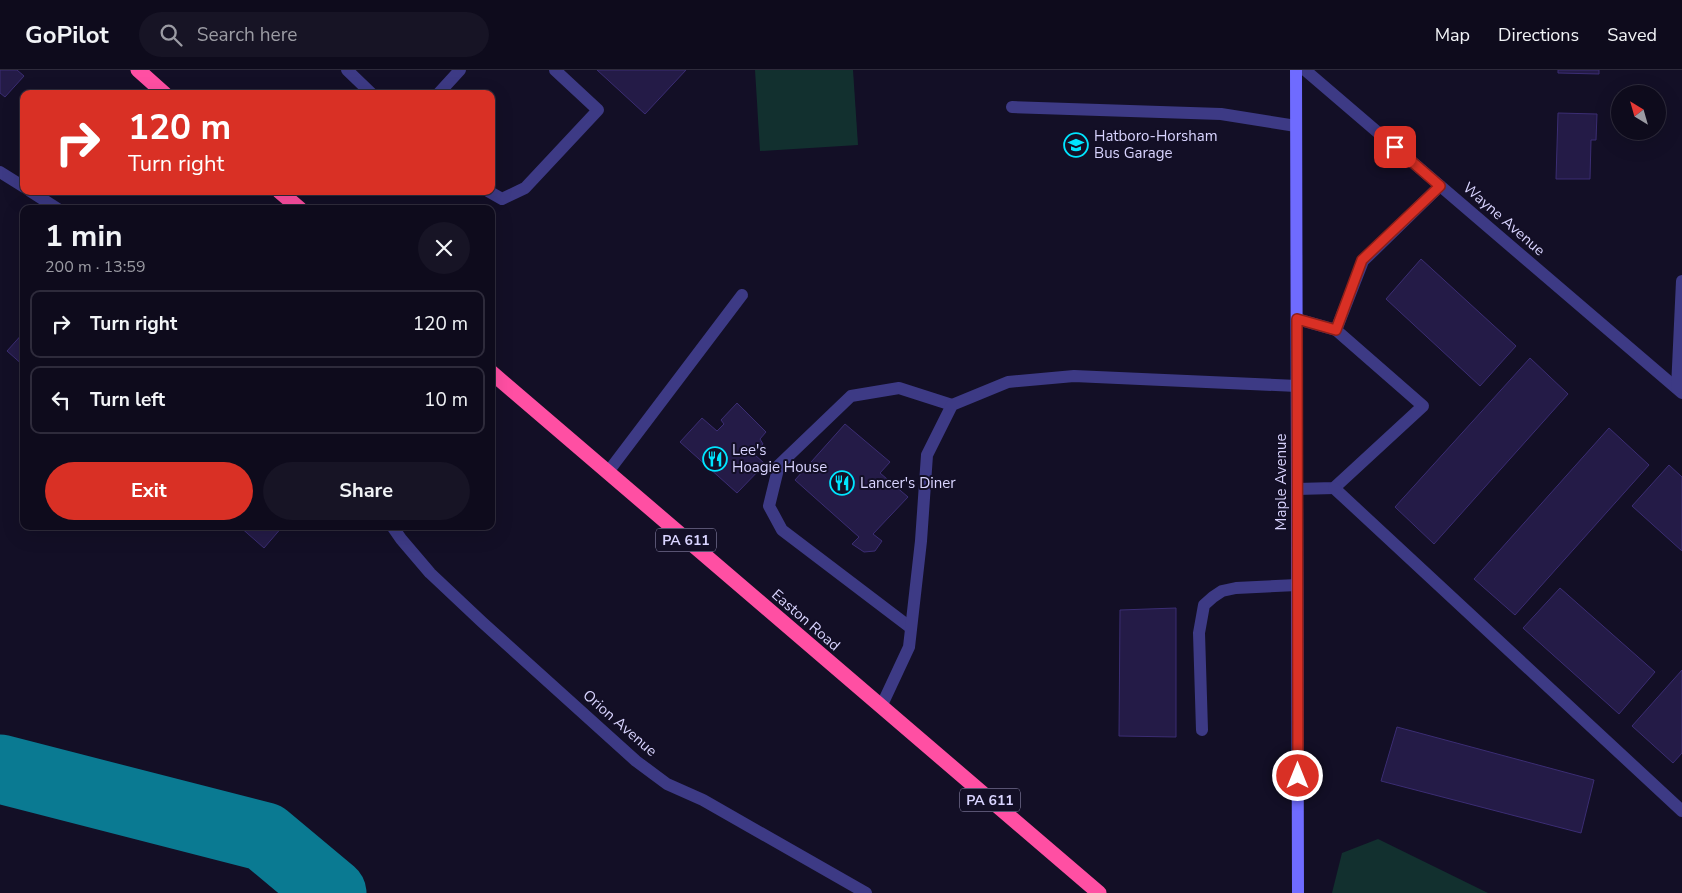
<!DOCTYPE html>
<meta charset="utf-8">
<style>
:root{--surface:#0e0b1c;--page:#171425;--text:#f1f3f6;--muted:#9b9ba3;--line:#2e2b3b;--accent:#d93025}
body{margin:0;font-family:"Nunito Sans",sans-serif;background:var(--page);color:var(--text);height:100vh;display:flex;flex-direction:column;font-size:19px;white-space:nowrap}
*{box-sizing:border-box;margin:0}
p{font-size:16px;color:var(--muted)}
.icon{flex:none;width:28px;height:28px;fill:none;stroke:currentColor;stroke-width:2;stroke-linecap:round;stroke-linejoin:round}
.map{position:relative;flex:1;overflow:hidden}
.details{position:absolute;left:20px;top:135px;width:475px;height:325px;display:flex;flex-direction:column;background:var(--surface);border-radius:10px;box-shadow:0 5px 20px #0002,0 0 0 1px var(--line)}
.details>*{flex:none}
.hud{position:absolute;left:20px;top:20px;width:475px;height:105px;border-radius:10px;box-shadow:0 5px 20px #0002,0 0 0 1px var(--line);background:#d93025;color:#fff;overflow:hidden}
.needle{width:32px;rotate:323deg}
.tools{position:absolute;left:1611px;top:15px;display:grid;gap:10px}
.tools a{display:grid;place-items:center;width:55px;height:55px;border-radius:50%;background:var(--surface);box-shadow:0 5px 20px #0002,0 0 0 1px var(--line);font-size:25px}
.pin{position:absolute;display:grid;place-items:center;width:42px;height:42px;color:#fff;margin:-21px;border-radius:10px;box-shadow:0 2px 8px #0006}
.me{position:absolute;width:55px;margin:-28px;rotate:0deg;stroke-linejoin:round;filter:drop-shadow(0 0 4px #0008)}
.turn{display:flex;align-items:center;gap:18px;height:105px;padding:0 25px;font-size:22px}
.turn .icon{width:65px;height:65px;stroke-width:2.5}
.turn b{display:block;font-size:35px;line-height:42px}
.round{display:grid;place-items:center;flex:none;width:52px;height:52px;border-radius:26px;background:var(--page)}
.headline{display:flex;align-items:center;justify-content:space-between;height:85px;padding:0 25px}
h1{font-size:30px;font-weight:700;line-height:38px}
.primary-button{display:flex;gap:10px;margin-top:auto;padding:10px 25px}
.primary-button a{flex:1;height:58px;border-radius:30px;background:var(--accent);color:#fff;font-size:20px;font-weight:700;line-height:58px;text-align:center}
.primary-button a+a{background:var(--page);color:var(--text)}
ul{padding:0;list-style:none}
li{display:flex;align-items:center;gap:15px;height:68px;margin:0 10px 8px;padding:0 15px;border:2px solid var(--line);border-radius:10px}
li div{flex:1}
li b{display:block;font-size:19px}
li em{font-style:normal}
header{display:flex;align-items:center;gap:30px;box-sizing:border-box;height:70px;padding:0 25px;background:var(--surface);border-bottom:1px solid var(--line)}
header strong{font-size:24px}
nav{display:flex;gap:28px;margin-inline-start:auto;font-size:18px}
.search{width:350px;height:45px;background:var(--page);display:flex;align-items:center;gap:12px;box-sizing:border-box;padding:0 18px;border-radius:28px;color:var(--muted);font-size:19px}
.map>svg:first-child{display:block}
.green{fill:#12302f}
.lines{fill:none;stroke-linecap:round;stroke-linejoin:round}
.taxiway{stroke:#0a7a92;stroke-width:69}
.building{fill:#241b47;stroke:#3b2d73}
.lane{stroke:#3d3a85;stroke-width:12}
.street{stroke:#3d3a85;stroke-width:12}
.secondary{stroke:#6f6bff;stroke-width:12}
.highway{stroke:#ff4fa3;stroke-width:15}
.route-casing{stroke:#8d1f18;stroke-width:12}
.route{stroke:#d93025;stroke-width:9}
.labels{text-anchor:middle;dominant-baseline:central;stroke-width:4;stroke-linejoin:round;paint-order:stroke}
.shield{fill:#130f26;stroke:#9e99be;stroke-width:1}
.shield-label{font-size:14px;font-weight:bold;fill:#d9d4ff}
.poi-label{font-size:15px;fill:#d9d4ff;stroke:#130f26;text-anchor:start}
.street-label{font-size:15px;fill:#d9d4ff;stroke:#130f26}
</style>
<header>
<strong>GoPilot</strong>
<div class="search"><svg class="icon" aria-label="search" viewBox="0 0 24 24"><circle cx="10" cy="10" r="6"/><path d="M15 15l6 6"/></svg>Search here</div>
<nav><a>Map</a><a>Directions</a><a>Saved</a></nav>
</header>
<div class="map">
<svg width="1682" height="823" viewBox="0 0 1682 823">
<rect width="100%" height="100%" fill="#130f26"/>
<!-- green -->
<g class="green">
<polygon points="755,0 853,0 858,75 760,81"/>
<polygon points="1378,769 1488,823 1332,823 1342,783"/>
</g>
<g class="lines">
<!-- taxiway -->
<polyline class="taxiway" points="0,699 265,767 332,823"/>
</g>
<!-- building -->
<g class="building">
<polygon points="0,0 17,0 24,6 5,27 0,23"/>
<polygon points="597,0 686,0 645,44"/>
<polygon points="1558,0 1599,0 1599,4 1558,3"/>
<polygon points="1558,43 1597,44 1596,70 1591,70 1590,109 1556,109"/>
<polygon points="1421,189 1516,276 1480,316 1386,229"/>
<polygon points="24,262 24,296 7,281"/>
<polygon points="1530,288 1568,324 1434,474 1395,437"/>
<polygon points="737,333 766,362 760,369 763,374 754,384 765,394 737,423 680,372 702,348 717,361 724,354 721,350"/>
<polygon points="845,354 890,392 880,403 908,427 873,464 882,471 875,481 864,482 852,474 859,467 795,410"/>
<polygon points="1609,358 1649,395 1515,545 1474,509"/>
<polygon points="1669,395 1682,407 1682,481 1632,436"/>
<polygon points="239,456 283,456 264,478"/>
<polygon points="1560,518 1655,602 1619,644 1523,558"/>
<polygon points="1176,538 1176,667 1119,666 1120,540"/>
<polygon points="1682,600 1682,683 1673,693 1632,656"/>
<polygon points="1397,657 1594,710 1581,763 1381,711"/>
</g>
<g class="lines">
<!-- lane -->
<g class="lane">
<polyline points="347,0 372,24"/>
<polyline points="438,24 460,0"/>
<polyline points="1012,37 1221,44 1296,56"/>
<polyline points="488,121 502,129 525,118 598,40 555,0"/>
<polyline points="1297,249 1336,260 1423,336 1334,418 1297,419"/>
<polyline points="1336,260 1363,191 1440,116"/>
<polyline points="608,402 742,225"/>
<polyline points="1334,418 1682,741"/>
<polyline points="911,558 782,460 769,436 779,395 851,326 899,318 952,335"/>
<polyline points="881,637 909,577 921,471 927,385 952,335 1008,312 1074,306 1297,316"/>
<polyline points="1202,660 1199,563 1204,535 1213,527 1222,521 1236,518 1297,515"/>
</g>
<!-- street -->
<g class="street">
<polyline points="1305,0 1682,323"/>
<polyline points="0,102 24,117"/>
<polyline points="30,121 58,139"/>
<polyline points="1677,318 1682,211"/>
<polyline points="392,456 401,469 430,503 482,552 636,691 667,714 703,730 866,823"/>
</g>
<!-- secondary -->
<polyline class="secondary" points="1296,0 1298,823"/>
<!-- highway -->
<g class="highway">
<polyline points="138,0 165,24"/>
<polyline points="279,121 300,139"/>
<polyline points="491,302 1099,823"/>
</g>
</g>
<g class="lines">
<!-- route casing -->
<g class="route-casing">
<polyline id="route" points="1298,706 1297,249 1336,260 1362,190 1440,116 1395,77"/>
</g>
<!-- route -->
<use href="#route" class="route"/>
</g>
<!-- icons -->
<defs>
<g id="school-ring" transform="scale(1.25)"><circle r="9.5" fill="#130f26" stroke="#00e5ff" stroke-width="1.5"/><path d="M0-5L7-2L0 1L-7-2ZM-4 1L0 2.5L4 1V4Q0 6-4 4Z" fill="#00e5ff"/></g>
<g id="restaurant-ring" transform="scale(1.25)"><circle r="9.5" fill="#130f26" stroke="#00e5ff" stroke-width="1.5"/><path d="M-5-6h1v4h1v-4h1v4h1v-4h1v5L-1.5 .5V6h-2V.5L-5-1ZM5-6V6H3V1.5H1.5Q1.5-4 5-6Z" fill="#00e5ff"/></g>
</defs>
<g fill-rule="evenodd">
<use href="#school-ring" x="1076" y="75"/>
<use href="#restaurant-ring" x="715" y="389"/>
<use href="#restaurant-ring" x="842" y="413"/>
</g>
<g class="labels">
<!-- shield labels -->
<g class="shield">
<rect x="656" y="458.5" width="60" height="23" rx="4"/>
<rect x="960" y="718.5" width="60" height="23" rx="4"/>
</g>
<g class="shield-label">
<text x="686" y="470">PA 611</text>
<text x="990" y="730">PA 611</text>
</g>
<!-- poi labels -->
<g class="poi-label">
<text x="1094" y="66">Hatboro-Horsham<tspan x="1094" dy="17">Bus Garage</tspan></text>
<text x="732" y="380">Lee's<tspan x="732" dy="17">Hoagie House</tspan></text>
<text x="860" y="413">Lancer's Diner</text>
</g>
<!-- street labels -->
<g class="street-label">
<text transform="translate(1504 149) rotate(41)">Wayne Avenue</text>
<text transform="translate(1281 412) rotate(-90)">Maple Avenue</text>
<text transform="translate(806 550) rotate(41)">Easton Road</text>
<text transform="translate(620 653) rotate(41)">Orion Avenue</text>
</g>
</g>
</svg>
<div class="tools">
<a><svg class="needle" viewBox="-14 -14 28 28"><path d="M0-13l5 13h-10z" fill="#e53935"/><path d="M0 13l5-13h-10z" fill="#9b9ba3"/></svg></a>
</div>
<div class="pin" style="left:1395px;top:77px;background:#d93025"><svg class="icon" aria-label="arrive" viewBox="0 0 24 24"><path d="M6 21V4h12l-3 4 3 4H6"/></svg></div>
<svg class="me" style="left:1298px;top:706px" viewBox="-20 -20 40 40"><circle r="17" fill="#d93025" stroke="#fff" stroke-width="3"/><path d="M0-11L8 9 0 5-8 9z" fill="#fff"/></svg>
<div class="hud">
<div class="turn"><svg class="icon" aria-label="right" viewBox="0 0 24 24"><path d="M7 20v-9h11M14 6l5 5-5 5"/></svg><div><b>120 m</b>Turn right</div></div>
</div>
<section class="details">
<div class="headline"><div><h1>1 min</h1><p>200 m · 13:59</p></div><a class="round"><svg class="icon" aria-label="close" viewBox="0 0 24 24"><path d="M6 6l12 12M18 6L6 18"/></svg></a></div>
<ul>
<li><svg class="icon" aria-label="right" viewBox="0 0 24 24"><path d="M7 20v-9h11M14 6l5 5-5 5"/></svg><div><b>Turn right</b></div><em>120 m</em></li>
<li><svg class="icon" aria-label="left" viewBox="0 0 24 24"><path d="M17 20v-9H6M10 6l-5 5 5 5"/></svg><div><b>Turn left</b></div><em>10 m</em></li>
</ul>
<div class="primary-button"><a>Exit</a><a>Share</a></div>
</section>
</div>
